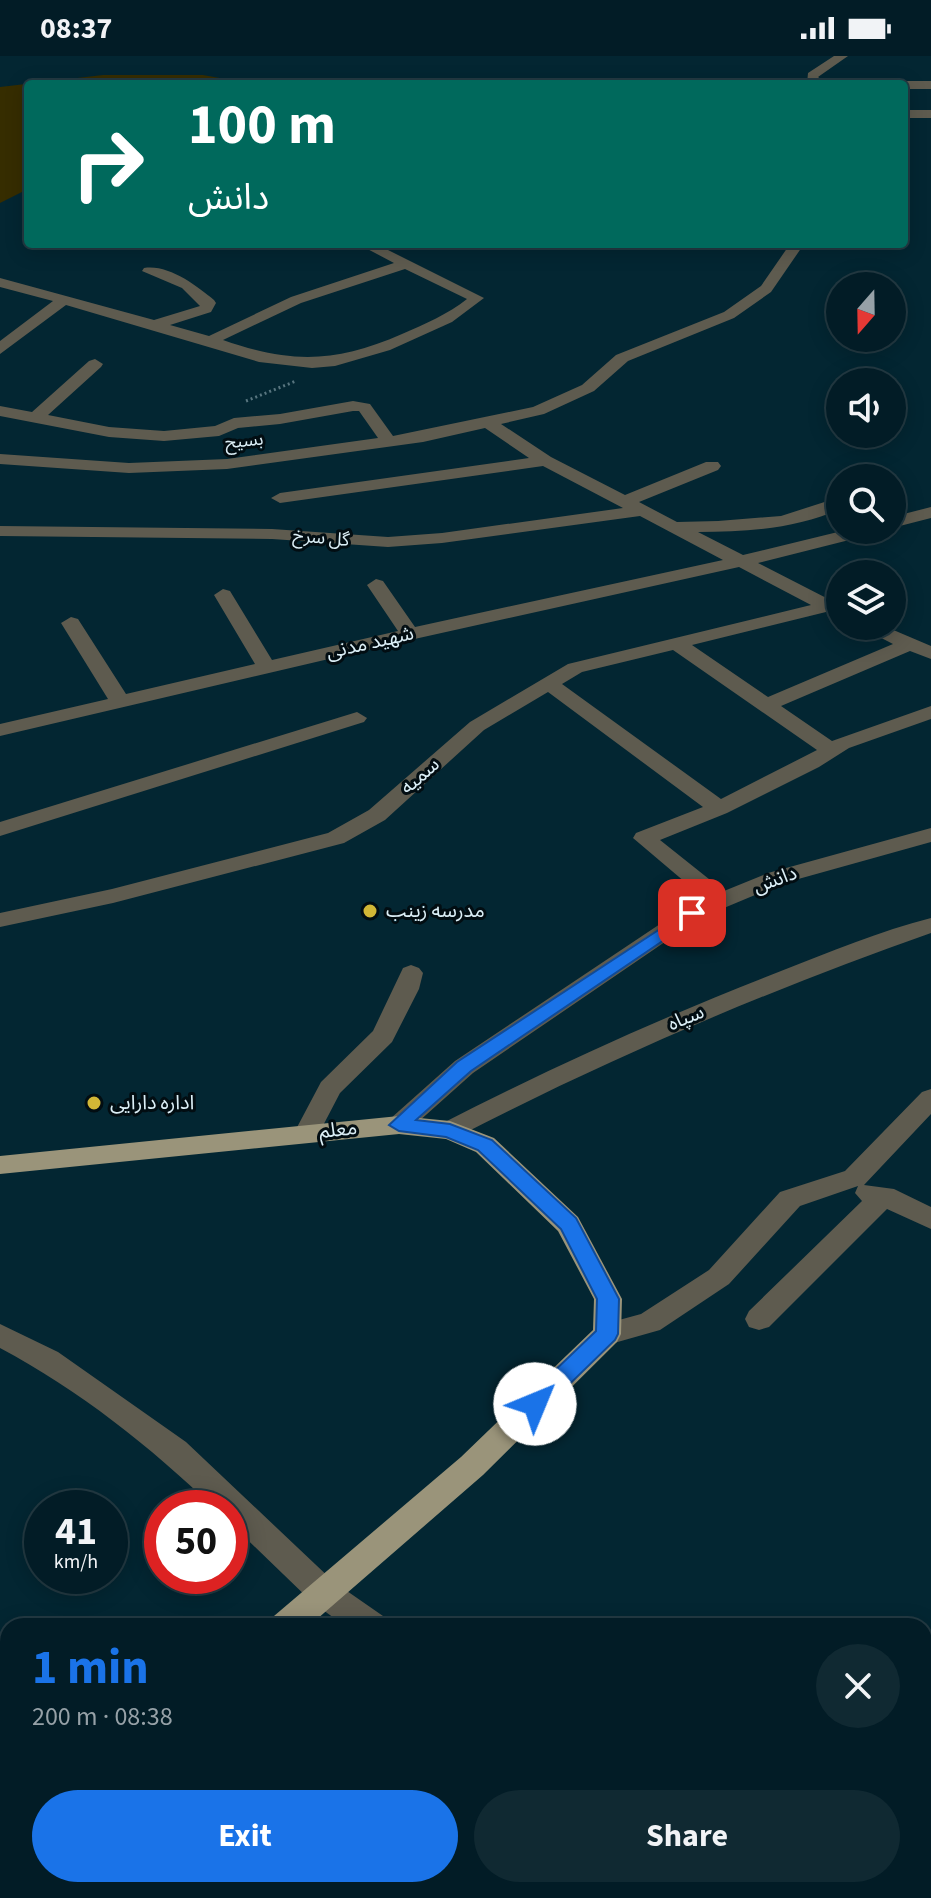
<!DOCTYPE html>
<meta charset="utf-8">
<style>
:root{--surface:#021c26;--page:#102932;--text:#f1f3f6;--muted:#96a1a7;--line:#233a43;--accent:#1a73e8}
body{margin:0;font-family:"Source Sans 3","Noto Sans Arabic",sans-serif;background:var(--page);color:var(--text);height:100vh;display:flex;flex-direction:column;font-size:30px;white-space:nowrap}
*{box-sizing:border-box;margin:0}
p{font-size:26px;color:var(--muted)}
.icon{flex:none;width:44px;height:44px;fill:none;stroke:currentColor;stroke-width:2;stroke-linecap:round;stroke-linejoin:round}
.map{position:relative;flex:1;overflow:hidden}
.panel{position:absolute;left:0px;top:1562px;width:932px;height:280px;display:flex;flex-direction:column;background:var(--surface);border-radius:24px 24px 0 0;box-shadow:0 4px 20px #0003,0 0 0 2px var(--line)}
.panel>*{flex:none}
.banner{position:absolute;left:24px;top:24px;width:884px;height:168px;border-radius:8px;box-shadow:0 4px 20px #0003,0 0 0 2px var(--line);background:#00695c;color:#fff;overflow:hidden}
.needle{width:52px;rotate:200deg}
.tools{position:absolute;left:826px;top:216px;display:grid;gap:16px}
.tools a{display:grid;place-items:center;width:80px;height:80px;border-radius:50%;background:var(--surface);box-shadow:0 4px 20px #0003,0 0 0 2px var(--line);font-size:40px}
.speed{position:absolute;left:24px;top:1434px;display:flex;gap:16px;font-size:40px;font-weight:700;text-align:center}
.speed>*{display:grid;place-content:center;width:104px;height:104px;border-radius:50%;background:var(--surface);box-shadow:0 4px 20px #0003,0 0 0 2px var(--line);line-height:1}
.speed small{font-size:20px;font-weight:400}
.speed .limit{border:12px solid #d22;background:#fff;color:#111}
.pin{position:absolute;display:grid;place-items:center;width:68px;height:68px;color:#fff;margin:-34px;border-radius:16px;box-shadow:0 4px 12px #0006}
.me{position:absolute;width:88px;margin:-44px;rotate:45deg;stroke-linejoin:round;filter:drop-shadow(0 0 6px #0008)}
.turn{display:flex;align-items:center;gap:28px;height:168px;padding:0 32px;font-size:36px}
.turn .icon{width:104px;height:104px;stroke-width:2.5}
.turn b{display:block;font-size:56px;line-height:68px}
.round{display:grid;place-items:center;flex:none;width:84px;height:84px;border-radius:42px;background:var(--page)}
.overview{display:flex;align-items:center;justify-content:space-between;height:136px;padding:0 32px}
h1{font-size:48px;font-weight:700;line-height:60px;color:var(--accent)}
.button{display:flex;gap:16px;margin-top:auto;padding:16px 32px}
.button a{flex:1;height:92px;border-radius:48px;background:var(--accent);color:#fff;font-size:32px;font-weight:700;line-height:92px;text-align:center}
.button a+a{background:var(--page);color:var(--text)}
.status{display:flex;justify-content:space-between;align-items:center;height:56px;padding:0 40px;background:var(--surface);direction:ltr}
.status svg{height:22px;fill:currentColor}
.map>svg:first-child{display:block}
.green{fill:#362d00}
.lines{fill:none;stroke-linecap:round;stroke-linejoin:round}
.path-far1{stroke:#58757f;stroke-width:3;stroke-dasharray:2 3;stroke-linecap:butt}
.path{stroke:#58757f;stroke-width:7;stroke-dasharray:5 8;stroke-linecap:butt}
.minor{fill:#5e5b4f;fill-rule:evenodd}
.major{fill:#9a947a;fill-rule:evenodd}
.route{fill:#1a73e8;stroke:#114b97;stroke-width:2}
.poi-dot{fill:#d2b736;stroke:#020d12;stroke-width:3}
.labels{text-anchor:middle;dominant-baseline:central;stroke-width:6;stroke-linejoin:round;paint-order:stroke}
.far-street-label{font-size:18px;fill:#dceff7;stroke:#020d12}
.street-label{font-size:20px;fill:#dceff7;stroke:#020d12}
.poi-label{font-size:20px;fill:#dceff7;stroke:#020d12;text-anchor:start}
</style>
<div class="status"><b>08:37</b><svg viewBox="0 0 49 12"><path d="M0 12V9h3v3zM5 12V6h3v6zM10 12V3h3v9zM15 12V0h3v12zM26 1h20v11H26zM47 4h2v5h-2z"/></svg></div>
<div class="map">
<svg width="931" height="1842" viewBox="0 0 931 1842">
<rect width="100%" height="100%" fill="#032632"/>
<!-- green -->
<polygon class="green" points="103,19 203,19 253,28 28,28 28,133 0,147 0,31"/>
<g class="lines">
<!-- path-far1 -->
<polyline class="path-far1" points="246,345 296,325"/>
<!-- path -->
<polyline class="path" points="703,1834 713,1842"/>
<!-- minor -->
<g class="minor">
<polygon points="834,0 848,0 818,21 827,28 807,28 808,17"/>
<polygon points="904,25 931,25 931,33 904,33 904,28 899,28"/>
<rect x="904" y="54" width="27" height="8"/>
<path d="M358,188H376L484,242L452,266L390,294L335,310L312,312L259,306L66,249L0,298V285L53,245L0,231V222L154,264L200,250L182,232L142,215L144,212C168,208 196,229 214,244L216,247L211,256L170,269L209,280L291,241L394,207ZM405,213L467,243C448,258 425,268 402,278C336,307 291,308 223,284L301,247Z"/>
<path d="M790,188H804L771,236L734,262L628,305L594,335L544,358L501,368L551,401L625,439L706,406H718L721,410L718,414L639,446L677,466L718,465L781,460L840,441V453C795,473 747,476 698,476L743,499L846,474H876L873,478L758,507L840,549V557L826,556L692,589L768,641L893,588L858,570H884L931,590V603L910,595L781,650L832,685L931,650V663L849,692L819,711L727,757L660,784L724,835L768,817L931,772V786L784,827L700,862L473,1017L408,1075L399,1078L390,1075L386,1069L390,1063L455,1005L684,852L705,843L633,782L636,777L703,751L548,636L484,674L385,764L344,787L113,847L0,871V857L112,833L328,777L369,754L470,666L568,608L811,549L739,511L410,584L0,680V668L108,643L61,567L71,561L78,563L126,638L255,608L214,539L223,533L230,535L272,604L398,575L367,529L376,523L383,525L415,571L723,504L640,460L442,487L388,491L272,483L0,480V470L272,473L388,481L442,477L623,452L543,410L280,447L271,442L280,437L529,402L485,372L423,386L227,413L129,417L0,408V398L129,407L227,403L378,382L359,355H353L280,368L238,372L219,380L164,385L109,381L0,360V350L32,356L89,305L95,303L103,308L101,311L48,359L109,371L164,375L215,370L234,362L280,358L353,345L370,348L393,380L533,351L582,329L616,299L724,256L761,230ZM673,594L817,694L721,743L562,628L582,616Z"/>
<polygon points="931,451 931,462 892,472 892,461"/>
<polygon points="357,656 367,662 364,666 0,780 0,766"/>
<path d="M931,862V877C769,934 612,1001 459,1080L450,1083L441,1080L437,1074L441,1068C552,1011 665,960 781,915C830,896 880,875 931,862Z"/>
<polygon points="411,909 419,912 423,917 419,933 392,986 340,1037 316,1083 307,1086 298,1083 294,1077 321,1026 373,975 403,912"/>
<polygon points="931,1033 931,1058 864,1129 894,1133 931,1151 931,1173 887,1153 769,1271 759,1274 749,1271 745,1263 749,1255 862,1145 855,1137 858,1130 800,1150 729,1228 660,1274 607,1289 597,1286 593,1278 597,1270 641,1258 709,1214 780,1136 845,1115 922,1036"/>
<path d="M0,1268L58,1296L186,1386L334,1526L383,1560L387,1570H345L312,1546L230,1467V1452H214C151,1391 79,1334 0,1292Z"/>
<polygon points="931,1775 931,1817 924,1820 924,1778"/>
<polygon points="883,1834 921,1834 918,1842 880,1842"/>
</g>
<!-- major -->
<g class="major">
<polygon points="399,1060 450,1065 494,1082 578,1161 622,1243 621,1278 617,1286 483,1419 309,1570 270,1570 274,1560 461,1401 593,1274 594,1243 558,1175 476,1096 446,1083 399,1078 0,1118 0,1100"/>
<polygon points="8,1753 8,1790 0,1793 0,1756"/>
</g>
</g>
<!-- route -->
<polygon class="route" points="692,852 698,853 701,857 698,861 471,1015 416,1064 450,1068 492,1084 576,1162 619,1243 618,1278 615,1284 543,1354 535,1357 527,1354 524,1348 527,1341 596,1275 597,1243 561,1173 478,1094 446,1081 399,1075 389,1069 457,1006"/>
<!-- markers -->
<g class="poi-dot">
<circle cx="370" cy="855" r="8"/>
<circle cx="94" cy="1047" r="8"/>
</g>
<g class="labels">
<!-- far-street labels -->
<g class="far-street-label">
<text transform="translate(244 385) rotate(-6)">بسیح</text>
<text transform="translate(321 482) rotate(5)">گل سرخ</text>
</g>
<!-- street labels -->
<g class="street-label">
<text transform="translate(370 587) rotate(-13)">شهید مدنی</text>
<text transform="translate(420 720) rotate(-41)">سمیه</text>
<text transform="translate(775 824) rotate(-20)">دانش</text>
<text transform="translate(686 962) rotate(-23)">سپاه</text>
<text transform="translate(338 1074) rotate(-6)">معلم</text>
</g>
<!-- poi labels -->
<g class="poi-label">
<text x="386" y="855">مدرسه زینب</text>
<text x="110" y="1047">اداره دارایی</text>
</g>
</g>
</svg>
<div class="tools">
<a><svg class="needle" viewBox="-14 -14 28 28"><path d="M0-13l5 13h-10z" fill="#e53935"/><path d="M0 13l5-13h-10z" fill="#96a1a7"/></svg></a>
<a><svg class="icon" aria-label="sound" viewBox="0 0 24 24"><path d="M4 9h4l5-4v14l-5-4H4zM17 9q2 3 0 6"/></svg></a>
<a><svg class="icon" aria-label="search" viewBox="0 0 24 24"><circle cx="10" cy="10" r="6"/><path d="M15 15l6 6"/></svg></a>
<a><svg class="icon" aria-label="layers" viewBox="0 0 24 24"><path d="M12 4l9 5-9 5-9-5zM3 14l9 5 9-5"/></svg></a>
</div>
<div class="speed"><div>41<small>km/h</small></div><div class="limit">50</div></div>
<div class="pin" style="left:692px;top:857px;background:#d93025"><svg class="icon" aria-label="arrive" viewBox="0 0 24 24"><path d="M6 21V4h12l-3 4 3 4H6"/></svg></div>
<svg class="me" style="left:535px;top:1348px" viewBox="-20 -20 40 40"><circle r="19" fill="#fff"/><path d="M0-13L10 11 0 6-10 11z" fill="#1a73e8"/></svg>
<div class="banner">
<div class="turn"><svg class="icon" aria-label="right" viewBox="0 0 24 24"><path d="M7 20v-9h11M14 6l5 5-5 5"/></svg><div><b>100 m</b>دانش</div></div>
</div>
<section class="panel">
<div class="overview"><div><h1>1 min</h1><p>200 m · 08:38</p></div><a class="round"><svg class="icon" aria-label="close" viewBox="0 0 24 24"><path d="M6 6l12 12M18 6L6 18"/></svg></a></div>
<div class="button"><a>Exit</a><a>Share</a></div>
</section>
</div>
